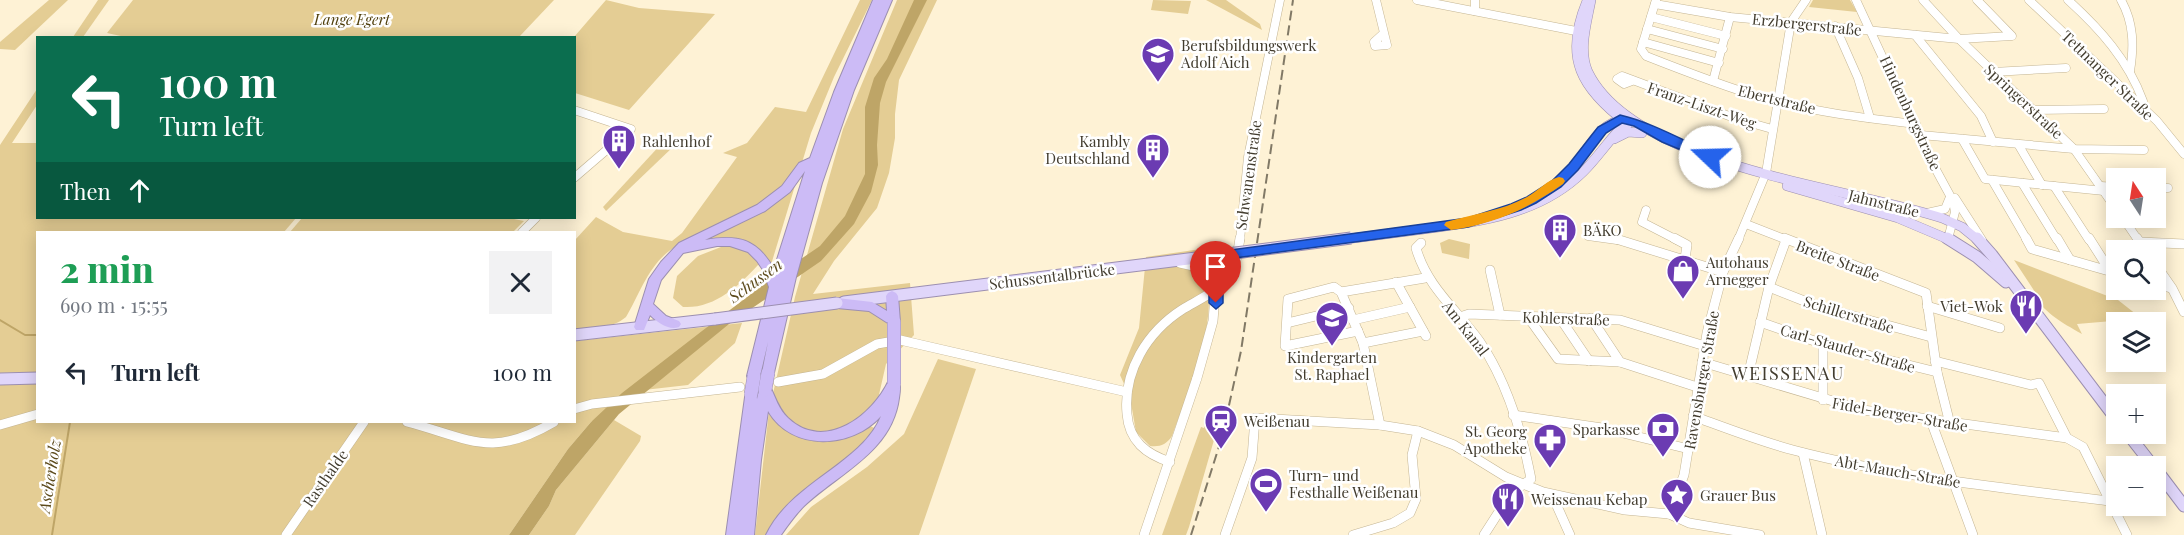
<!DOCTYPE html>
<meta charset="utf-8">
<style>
:root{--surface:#fff;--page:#f2f2f3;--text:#1f2937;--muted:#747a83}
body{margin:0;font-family:"Playfair Display",serif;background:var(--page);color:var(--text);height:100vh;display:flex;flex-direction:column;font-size:22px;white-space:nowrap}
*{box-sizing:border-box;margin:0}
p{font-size:20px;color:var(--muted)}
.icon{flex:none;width:33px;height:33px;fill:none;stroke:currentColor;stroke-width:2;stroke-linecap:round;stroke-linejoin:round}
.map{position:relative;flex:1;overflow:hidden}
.drawer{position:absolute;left:36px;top:231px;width:540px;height:192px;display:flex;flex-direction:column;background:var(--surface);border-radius:0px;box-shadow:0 3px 15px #0003}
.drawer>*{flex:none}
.top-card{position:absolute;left:36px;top:36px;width:540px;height:183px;border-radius:0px;box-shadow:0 3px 15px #0003;background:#0b6e4f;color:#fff;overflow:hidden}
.needle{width:39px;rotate:348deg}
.tools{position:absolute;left:2106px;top:168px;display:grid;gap:12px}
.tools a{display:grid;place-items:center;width:60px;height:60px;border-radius:0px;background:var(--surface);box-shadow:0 3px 15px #0003;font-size:30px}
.pin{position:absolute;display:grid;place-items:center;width:51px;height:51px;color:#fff;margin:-62px -26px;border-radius:50% 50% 50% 0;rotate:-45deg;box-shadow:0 0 6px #0007}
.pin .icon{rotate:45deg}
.me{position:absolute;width:66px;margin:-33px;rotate:291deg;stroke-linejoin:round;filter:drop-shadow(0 0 4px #0008)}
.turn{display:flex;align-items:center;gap:21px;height:126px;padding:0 24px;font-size:27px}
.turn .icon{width:78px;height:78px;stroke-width:2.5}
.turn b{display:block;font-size:42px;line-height:51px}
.then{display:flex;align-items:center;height:57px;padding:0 24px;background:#0003;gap:12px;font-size:22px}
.round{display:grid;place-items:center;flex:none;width:63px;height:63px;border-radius:0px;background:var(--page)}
.headline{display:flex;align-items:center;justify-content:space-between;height:102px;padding:0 24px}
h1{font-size:36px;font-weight:800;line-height:45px;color:#1e9e55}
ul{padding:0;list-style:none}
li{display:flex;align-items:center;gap:18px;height:78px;padding:0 24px}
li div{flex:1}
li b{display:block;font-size:22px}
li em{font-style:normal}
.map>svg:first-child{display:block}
.green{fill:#e4cd94}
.water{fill:#bea567}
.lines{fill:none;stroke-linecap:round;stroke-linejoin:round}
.stream{stroke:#bea567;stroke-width:2}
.minor-far1-casing{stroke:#c4b593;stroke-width:9}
.minor-casing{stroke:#c4b593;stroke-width:10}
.major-far1-casing{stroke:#9c8fb0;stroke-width:10}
.major-casing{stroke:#9c8fb0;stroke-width:13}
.highway-casing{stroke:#9c8fb0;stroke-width:2}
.minor-far1{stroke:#fff;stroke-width:8}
.minor{stroke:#fff;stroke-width:9}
.major-far1{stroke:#e0d6fa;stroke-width:9}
.major{stroke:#e0d6fa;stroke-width:11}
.highway{fill:#ccbbf6;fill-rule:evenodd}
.rail{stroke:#817966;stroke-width:2;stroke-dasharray:10 5;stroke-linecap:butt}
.minor-bridge-casing{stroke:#c4b593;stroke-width:10;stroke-linecap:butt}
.major-bridge-far1-casing{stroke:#9c8fb0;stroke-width:10;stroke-linecap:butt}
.major-bridge-casing{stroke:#9c8fb0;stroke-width:13;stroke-linecap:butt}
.highway-bridge-casing{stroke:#9c8fb0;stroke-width:14;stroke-linecap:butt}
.minor-bridge{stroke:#fff;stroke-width:9}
.major-bridge-far1{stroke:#e0d6fa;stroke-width:9}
.major-bridge{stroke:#e0d6fa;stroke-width:11}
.highway-bridge{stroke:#ccbbf6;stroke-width:13}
.route{fill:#2563eb;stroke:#184099;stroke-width:1.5}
.slow{fill:#f59e0b}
.labels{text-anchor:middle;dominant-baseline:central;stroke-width:5;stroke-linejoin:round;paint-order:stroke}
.park-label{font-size:15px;font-style:italic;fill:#4f3e0b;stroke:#fff}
.street-label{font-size:15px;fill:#423c2e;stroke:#fff}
.poi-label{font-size:15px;fill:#423c2e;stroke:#fff;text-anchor:start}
.water-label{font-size:16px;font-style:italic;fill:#5d4b1c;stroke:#fff}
.quarter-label{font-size:18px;letter-spacing:1.5px;fill:#423c2e;stroke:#fff}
</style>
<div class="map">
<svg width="2184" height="535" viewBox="0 0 2184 535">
<rect width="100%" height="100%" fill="#fef2d5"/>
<!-- green -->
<g class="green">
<polygon points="49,0 68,0 15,50 0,49 0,42"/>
<polygon points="98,0 109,0 83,37 73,37"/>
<polygon points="133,0 554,0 519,37 130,38 107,33"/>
<polygon points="606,0 639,8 715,14 629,110 575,93 574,37"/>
<path d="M860,0H872L834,77L811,133L770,268L745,245C733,244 690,240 681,244C651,257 641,292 626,317C612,329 592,328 575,330V240L596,217L623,232L672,241L682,233L737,157L723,153L747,143L775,107L806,112Z"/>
<path d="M897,0H937L899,80L895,114V138L889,173L877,208L834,261L813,294L910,283L914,335L886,364L878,399L859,420L876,429C847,471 790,488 766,535H755L769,411L795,297L843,129Z"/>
<polygon points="1153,0 1191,1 1188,14 1151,10"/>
<polygon points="1206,0 1226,0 1260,24 1262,30"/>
<polygon points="1813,0 1850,0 1857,12 1809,7"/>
<polygon points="37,89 37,105 12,143 37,143 38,218 296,218 284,232 38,232 37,372 0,373 0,145"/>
<polygon points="663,142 675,145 606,211 603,207"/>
<polygon points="302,218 509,218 524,221 513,232 290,232"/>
<polygon points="1449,239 1470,244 1469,259 1442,253 1440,243"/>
<path d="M720,245C744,246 749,248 763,267L758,265C739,286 714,309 683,307L673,298L677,276L698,256L721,247H705Z"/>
<path d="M1201,249C1204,265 1209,282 1209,299C1209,345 1187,394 1172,436C1166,445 1160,447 1150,446L1136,432L1130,397L1120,375L1139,328L1146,257Z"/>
<path d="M2014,260L2118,300L2146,322L2136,319L2077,324L2082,334C2059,321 2050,316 2032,295L2035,292Z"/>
<polygon points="742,323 735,343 688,385 644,390 591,422 568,449 509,535 0,535 0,384 37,382 38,422 574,422 575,341"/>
<polygon points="938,359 976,369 919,535 786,535 811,507 867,467 904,434"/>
<polygon points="614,420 641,436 640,441 575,535 529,535 549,506 556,490"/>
<polygon points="1206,423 1218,426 1189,527 1186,535 1162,535 1201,427 1204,428"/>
</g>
<!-- water -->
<polygon class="water" points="914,0 927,0 886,82 880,103 877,145 878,165 871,192 854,224 821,261 729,324 619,414 556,490 549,506 529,535 509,535 568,449 591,422 622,393 702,331 763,285 820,246 845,216 865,174 865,107 874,78 887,59"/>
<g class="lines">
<!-- stream -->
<g class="stream">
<polyline points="0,320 25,335 38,335"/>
<polyline points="52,535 70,422"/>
</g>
<!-- minor-far1 casing -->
<g class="minor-far1-casing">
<g id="minor-far1">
<polyline points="1376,0 1387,45 1375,46 1374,42 1384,33"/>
<polyline points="1417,0 1576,31"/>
<polyline points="1475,0 1475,11"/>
<path d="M1656,0L1641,49L1646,56C1684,71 1723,86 1763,98C1813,112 1865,118 1916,124"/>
<polyline points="1856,0 1928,155 1953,201 1955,212 1948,239"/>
<polyline points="1923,0 1959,39 2074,149 2116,209"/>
<polyline points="2029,0 2157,121 2184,154"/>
<path d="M2068,0C2100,29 2128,60 2143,101L2137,103"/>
<path d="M2121,0C2134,23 2134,46 2130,71"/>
<polyline points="1655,4 1730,17 1959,39 2012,36 1977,0"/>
<polyline points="1651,17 1726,36"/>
<polyline points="1835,26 1858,78 1870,118"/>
<polyline points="1647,29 1723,49"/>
<polyline points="1915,35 1981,116 1993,142"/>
<polyline points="1643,42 1719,63"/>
<polyline points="1993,72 2066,68"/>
<polyline points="1632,81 1624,84 1617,79 1622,76 1737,119 1772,129"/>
<polyline points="1713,81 1730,17"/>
<polyline points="574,110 631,129 574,178"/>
<polyline points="2035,110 2104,109"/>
<polyline points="1921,135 2074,149 2144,150"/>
<polyline points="1962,139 1985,179 2104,191"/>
<polyline points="2018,144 2042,185"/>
<polyline points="1992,180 2027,240"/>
<polyline points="2022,183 2057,240"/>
<polyline points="2054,186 2089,240"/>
<polyline points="2101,186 2116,187"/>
<polyline points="2156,188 2168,188"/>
<polyline points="1955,198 1982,240"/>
<polyline points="1646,210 1642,222 1677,240"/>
<polyline points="1927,213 1945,209 1950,197"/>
<polyline points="2123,218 2138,240"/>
<polyline points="1746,224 1787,240"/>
<polyline points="522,232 536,218"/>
<polyline points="1588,236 1617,240"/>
<polyline points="1240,240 1248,157 1280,0"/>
<polyline points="1738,240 1766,173 1791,22 1806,0"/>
</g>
</g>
<!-- minor casing -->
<g class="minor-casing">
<g id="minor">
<polyline points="1613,238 1723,272"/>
<polyline points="1674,238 1687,245 1685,259"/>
<polyline points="1784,238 1926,293 1937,372 1950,424"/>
<polyline points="2026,238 2032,249 2116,273"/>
<polyline points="2057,238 2070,260"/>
<polyline points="2089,238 2110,271"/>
<polyline points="2137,238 2145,250"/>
<polyline points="2140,242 2184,244"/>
<path d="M1421,243L1416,248C1427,287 1457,310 1480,342C1507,382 1522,432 1531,479L1511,493L1484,535"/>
<polyline points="1212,256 1216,281"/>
<polyline points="1180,263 1198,267 1216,282"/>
<polyline points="2156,265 2172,288 2184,312"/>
<polyline points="1490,270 1500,315"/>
<polyline points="1396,282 1426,336"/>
<polyline points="2156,284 2171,288"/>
<polyline points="1769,287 1817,306 1931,337"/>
<polyline points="1341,292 1334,287 1288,299 1285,346 1358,331"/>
<polyline points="1927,306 2000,328"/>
<polyline points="1460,317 1469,314 1620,320 1705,346"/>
<polyline points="1528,317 1558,359 1620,362 1697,387"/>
<polyline points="1560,318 1589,361"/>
<polyline points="1591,318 1620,362"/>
<polyline points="1353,320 1410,307"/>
<polyline points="1760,322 1823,344 1937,372"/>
<polyline points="1287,323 1349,308"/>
<polyline points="1363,343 1423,331"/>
<polyline points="1823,344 1823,400"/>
<polyline points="1935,361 2031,385 2039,383 2067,438"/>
<polyline points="1702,362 1863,410 2067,438 2083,447 2127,535"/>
<polyline points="1748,376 1769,287 1786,240"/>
<polyline points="778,382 823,374 877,344 900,340 1127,392"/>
<polyline points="574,409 592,404 740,387"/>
<polyline points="1513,415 1602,428 1689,449"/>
<path d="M1693,416C1726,428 1759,441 1793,450C1896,477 2003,488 2109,501"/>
<polyline points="1931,421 1973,535"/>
<path d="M407,422C471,439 491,459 554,422"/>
<polyline points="0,425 38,414"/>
<polyline points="1380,425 1363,343 1341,292 1425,278"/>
<polyline points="1803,453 1822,535"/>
<path d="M1170,462C1146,454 1129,441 1127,414C1123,371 1147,332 1183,309C1198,300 1216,292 1228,278C1236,267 1238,252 1240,238"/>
<polyline points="1559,496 1557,506 1570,535"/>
<polyline points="1669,514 1684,475 1707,333 1723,272 1739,238"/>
<polyline points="286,535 364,422"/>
<polyline points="1144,535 1197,378"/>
<polyline points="1225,535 1252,458 1255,418 1380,425 1418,431 1454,445 1506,477 1543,492 1625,510 1669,514 1689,523 1760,535"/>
<polyline points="1353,535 1393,523 1410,513 1416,499 1412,455 1418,431"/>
</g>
</g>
<!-- major-far1 casing -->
<g class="major-far1-casing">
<g id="major-far1">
<path d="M1591,0C1587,22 1578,50 1588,72C1634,167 1849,187 1942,218L1962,227L1978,240"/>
<path d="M1587,1C1563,58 1581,89 1628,124"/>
<polyline points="1614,139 1628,132 1642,133"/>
<polyline points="1787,186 1898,218 1950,240"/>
<path d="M1531,201C1546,192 1560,181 1572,168C1589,150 1598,122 1626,119"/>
<path d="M1417,230C1477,222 1538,216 1583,172C1599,156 1610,138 1626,123"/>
</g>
</g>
<!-- major casing -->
<g class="major-casing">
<g id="major">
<polyline points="1947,238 1977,257 2006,282"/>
<polyline points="1977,238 1992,255 2116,419"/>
<polyline points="844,302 1212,256"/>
<polyline points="574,335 715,319"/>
<polyline points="0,379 38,378"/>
<polyline points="2128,434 2153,466"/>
<polyline points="2156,469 2184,506"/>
</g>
</g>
<!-- highway casing -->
<g class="highway-casing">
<g id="highway">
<path d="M873,0H892L854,90L822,183L796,277L773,377L768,378L763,377L762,373L768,342L759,380L754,381L749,380L747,376L769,287L763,270L757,261L748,252L730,246H717L683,253L661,280L653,304L666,316L679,321L681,324L679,327C669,331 657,322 650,315L644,330H636L634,327L649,279L661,262L679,243L757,205L782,186L799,163L810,158L834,92ZM805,171L774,269C757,239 738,234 705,240L765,211L790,192Z"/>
<polygon points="892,291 896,293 898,296 900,322 898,325 894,327 869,311 837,308 833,306 831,303 833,300 837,298 872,302 887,311 886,296 888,293"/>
<path d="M894,379L899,380C901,386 900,392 899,398C892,452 839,473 804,506C795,515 788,525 781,535H766C791,482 862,464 881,416C852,449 792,452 768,411L761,460L754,535H726L746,390L751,389L756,390L757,399L760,386L765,385L770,386C775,397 779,410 788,418C825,453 873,415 889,380Z"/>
</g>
</g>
<!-- minor-far1 -->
<use href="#minor-far1" class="minor-far1"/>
<!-- minor -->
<use href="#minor" class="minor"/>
<!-- major-far1 -->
<use href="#major-far1" class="major-far1"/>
<!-- major -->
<use href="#major" class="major"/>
<!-- highway -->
<use href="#highway" class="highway"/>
<!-- rail -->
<polyline class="rail" points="1191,535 1222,437 1241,351 1293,0"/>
<!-- minor-bridge casing -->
<g class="minor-bridge-casing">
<polyline id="minor-bridge" points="1197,378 1213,321 1216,282"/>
</g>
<!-- major-bridge-far1 casing -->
<g class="major-bridge-far1-casing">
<polyline id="major-bridge-far1" points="1339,240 1417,230"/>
</g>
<!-- major-bridge casing -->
<g class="major-bridge-casing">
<g id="major-bridge">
<polyline points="1212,256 1351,238"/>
<polyline points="715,319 837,303"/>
</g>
</g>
<!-- highway-bridge casing -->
<g class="highway-bridge-casing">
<g id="highway-bridge">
<polyline points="894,322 894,384"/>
<polyline points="765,390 768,373"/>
<polyline points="751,394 754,376"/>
</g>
</g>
<!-- minor-bridge -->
<use href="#minor-bridge" class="minor-bridge"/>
<!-- major-bridge-far1 -->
<use href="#major-bridge-far1" class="major-bridge-far1"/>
<!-- major-bridge -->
<use href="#major-bridge" class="major-bridge"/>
<!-- highway-bridge -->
<use href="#highway-bridge" class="highway-bridge"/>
</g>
<!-- route -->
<path class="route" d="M1620,115C1651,122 1684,141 1714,154L1716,157L1710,161L1705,160L1662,142L1634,126L1622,123L1606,133L1578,170L1561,187L1536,203L1521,210L1468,227L1220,260L1223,282V303L1216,309L1209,303V282L1206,256L1208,253L1468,218L1511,204L1527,197L1552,181L1569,164L1598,127Z"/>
<!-- slow -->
<path class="slow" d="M1559,177L1563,178L1565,181L1563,184C1528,209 1494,224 1451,230L1444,225L1446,222C1473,214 1502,211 1527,197C1538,191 1547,180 1559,177Z"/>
<!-- icons -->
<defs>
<g id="school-pin" transform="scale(1.725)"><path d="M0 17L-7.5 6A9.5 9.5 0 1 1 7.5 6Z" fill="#6b3bb2" stroke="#fff"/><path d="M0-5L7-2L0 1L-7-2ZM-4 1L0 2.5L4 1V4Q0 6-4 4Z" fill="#fff"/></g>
<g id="building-pin" transform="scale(1.725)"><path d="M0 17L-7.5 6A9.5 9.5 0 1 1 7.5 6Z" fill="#6b3bb2" stroke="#fff"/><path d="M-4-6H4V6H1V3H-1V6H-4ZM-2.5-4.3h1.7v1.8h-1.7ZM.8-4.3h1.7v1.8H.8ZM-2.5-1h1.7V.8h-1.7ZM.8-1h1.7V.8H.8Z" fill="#fff"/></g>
<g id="shop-pin" transform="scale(1.725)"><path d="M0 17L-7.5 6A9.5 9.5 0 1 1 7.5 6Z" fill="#6b3bb2" stroke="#fff"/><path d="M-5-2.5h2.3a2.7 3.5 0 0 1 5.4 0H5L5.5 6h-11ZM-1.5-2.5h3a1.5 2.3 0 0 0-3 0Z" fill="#fff"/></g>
<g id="restaurant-pin" transform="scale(1.725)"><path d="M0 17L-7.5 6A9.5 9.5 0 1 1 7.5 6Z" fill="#6b3bb2" stroke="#fff"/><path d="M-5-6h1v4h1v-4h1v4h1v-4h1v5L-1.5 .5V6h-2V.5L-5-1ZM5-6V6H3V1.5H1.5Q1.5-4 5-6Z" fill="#fff"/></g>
<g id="station-pin" transform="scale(1.725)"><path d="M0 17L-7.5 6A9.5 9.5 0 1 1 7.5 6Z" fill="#6b3bb2" stroke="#fff"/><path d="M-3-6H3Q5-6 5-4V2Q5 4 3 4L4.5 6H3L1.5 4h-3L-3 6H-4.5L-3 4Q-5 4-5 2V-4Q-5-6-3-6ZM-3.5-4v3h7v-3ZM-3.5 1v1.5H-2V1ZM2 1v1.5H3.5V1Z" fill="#fff"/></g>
<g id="bank-pin" transform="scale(1.725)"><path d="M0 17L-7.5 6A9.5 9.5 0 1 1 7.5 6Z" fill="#6b3bb2" stroke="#fff"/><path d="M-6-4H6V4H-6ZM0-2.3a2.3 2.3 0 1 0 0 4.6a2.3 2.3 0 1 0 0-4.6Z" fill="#fff"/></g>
<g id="pharmacy-pin" transform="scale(1.725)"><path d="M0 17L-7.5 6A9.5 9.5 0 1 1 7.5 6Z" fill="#6b3bb2" stroke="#fff"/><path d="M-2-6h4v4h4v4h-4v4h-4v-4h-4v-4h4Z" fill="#fff"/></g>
<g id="stadium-pin" transform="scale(1.725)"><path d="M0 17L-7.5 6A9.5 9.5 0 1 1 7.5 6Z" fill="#6b3bb2" stroke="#fff"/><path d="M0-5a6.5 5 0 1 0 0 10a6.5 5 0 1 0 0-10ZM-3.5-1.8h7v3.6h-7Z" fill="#fff"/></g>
<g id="sight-pin" transform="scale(1.725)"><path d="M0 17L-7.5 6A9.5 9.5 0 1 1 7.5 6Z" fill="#6b3bb2" stroke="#fff"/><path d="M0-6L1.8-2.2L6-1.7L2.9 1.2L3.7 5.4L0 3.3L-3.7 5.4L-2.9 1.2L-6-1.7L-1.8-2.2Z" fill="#fff"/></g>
</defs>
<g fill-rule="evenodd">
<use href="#school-pin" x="1158" y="54"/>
<use href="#building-pin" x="619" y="141"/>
<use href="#building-pin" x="1153" y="150"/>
<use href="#building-pin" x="1560" y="230"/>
<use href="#shop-pin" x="1683" y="271"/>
<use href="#restaurant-pin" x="2026" y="306"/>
<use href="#school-pin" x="1332" y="318"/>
<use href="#station-pin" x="1221" y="421"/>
<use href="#bank-pin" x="1663" y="429"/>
<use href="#pharmacy-pin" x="1550" y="440"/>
<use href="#stadium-pin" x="1266" y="484"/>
<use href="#sight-pin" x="1677" y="495"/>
<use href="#restaurant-pin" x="1508" y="499"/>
</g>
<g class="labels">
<!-- park labels -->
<g class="park-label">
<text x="352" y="19">Lange Egert</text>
</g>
<!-- street labels -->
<g class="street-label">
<text transform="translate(1807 24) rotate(6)">Erzbergerstraße</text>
<text transform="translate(2108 75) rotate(44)">Tettnanger Straße</text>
<text transform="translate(1777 99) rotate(14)">Ebertstraße</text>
<text transform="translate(2024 101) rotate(43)">Springerstraße</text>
<text transform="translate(1702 105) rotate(19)">Franz-Liszt-Weg</text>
<text transform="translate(1911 113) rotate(65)">Hindenburgstraße</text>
<text transform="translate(1248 175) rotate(-82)">Schwanenstraße</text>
<text transform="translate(1884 203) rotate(14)">Jahnstraße</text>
<text transform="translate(1838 260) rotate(21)">Breite Straße</text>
<text transform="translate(1052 276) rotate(-7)">Schussentalbrücke</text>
<text transform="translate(1849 314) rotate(17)">Schillerstraße</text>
<text transform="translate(1566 318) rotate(2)">Kohlerstraße</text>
<text transform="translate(1466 328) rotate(52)">Am Kanal</text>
<text transform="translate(1848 348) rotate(16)">Carl-Stauder-Straße</text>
<text transform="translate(1701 380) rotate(-80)">Ravensburger Straße</text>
<text transform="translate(1900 414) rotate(10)">Fidel-Berger-Straße</text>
<text transform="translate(1898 471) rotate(10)">Abt-Mauch-Straße</text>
<text transform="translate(325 478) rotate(-55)">Rasthalde</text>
</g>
<!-- poi labels -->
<g class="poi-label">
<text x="1181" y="45">Berufsbildungswerk<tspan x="1181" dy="17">Adolf Aich</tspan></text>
<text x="642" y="141">Rahlenhof</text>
<text x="1130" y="141" text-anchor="end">Kambly<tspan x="1130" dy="17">Deutschland</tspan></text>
<text x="1583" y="230">BÄKO</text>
<text x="1706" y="262">Autohaus<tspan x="1706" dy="17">Arnegger</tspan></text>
<text x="2003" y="306" text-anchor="end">Viet-Wok</text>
<text x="1332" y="357" text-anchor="middle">Kindergarten<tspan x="1332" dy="17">St. Raphael</tspan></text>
<text x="1244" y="421">Weißenau</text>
<text x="1640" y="429" text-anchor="end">Sparkasse</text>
<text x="1527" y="431" text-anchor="end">St. Georg<tspan x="1527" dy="17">Apotheke</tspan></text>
<text x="1289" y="475">Turn- und<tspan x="1289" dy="17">Festhalle Weißenau</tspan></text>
<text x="1700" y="495">Grauer Bus</text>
<text x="1531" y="499">Weissenau Kebap</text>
</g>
<!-- water labels -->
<g class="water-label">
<text transform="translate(755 280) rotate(-36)">Schussen</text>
<text transform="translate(49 476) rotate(-81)">Ascherholz</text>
</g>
<!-- quarter labels -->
<g class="quarter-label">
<text x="1788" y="373">WEISSENAU</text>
</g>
</g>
</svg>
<div class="tools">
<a><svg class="needle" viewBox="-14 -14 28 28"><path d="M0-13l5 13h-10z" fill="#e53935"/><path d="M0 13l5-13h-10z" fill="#747a83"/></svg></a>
<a><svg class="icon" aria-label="search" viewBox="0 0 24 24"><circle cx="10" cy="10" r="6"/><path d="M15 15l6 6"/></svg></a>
<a><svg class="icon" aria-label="layers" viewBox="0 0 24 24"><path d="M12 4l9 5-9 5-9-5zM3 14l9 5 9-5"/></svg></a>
<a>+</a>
<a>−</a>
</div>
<div class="pin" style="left:1216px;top:303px;background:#d93025"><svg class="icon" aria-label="arrive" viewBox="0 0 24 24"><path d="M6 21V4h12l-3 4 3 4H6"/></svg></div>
<svg class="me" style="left:1710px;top:157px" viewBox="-20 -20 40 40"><circle r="19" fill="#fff"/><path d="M0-13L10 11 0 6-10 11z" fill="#2563eb"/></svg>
<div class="top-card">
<div class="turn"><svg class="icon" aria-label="left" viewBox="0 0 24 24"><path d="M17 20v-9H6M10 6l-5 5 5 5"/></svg><div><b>100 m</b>Turn left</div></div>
<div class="then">Then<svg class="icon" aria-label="ahead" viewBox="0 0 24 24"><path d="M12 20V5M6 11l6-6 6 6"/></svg></div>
</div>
<section class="drawer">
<div class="headline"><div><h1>2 min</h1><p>690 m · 15:55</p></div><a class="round"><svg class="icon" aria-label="close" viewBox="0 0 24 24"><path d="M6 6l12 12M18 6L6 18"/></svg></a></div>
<ul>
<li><svg class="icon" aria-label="left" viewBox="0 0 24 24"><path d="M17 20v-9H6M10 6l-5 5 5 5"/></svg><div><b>Turn left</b></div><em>100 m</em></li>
</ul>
</section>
</div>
